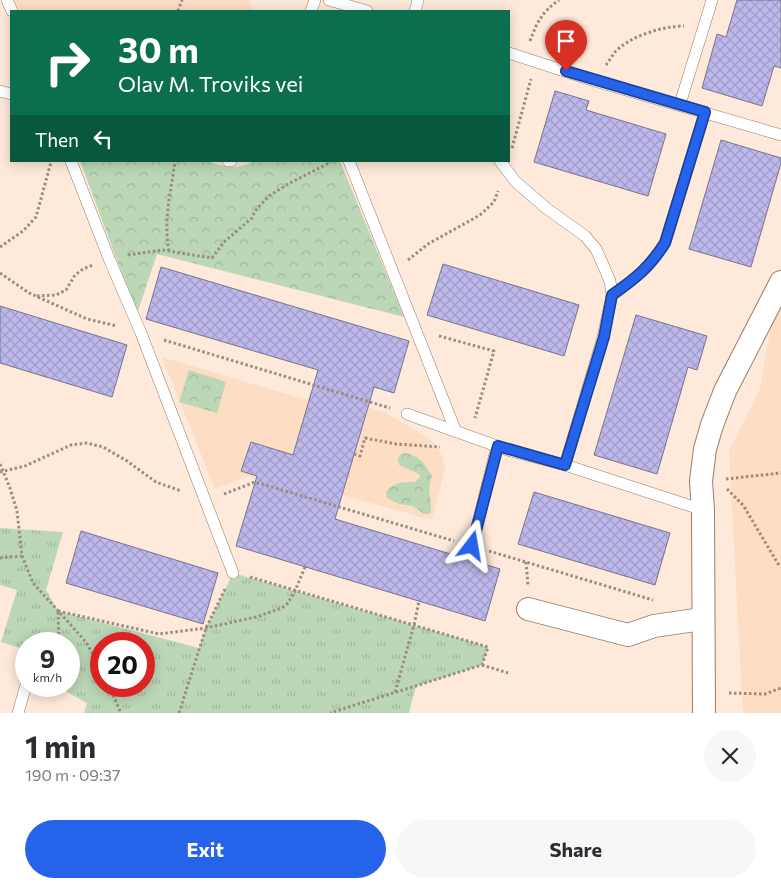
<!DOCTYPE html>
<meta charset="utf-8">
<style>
:root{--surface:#fff;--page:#f7f7f7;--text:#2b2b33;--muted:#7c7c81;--accent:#2563eb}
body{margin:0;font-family:Commissioner,sans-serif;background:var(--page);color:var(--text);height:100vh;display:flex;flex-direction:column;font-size:19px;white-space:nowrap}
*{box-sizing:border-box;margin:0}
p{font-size:16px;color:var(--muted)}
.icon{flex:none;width:28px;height:28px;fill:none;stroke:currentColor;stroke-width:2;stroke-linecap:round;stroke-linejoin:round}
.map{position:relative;height:713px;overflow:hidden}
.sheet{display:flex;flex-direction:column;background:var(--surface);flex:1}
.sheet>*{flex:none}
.hud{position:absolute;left:10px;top:10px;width:500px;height:152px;border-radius:0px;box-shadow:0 2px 12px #0003;background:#0b6e4f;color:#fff;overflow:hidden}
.speed{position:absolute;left:15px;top:632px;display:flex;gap:10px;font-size:25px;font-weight:700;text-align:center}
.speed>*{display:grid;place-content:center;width:65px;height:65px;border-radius:50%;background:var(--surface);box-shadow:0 2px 12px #0003;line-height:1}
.speed small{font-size:12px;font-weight:400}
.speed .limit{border:8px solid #d22;background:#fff;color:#111}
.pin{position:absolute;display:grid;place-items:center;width:42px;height:42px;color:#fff;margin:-51px -21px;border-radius:50% 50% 50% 0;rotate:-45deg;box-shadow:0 0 5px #0007}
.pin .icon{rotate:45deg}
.me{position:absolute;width:55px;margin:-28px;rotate:14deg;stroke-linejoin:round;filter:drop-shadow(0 0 4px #0008)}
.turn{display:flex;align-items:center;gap:18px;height:105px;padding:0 25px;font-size:22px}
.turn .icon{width:65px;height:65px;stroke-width:2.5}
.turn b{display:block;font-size:35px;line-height:42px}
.then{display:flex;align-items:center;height:48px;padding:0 25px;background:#0003;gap:10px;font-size:19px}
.round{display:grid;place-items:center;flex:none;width:52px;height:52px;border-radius:26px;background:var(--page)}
.head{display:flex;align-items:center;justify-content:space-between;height:85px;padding:0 25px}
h1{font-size:30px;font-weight:700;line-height:38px}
.button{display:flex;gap:10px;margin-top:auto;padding:10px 25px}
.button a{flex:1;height:58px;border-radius:30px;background:var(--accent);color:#fff;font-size:20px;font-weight:700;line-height:58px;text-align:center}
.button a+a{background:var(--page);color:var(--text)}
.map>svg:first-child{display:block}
.built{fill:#fdddc4}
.grass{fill:url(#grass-tufts);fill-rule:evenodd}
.park{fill:url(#park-crowns)}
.building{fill:url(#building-cross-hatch);stroke:#76748d}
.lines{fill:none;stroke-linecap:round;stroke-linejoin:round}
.service-casing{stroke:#967f6d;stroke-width:12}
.minor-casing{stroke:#967f6d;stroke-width:24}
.path{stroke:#9b8c80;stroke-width:3;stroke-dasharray:2.5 2.5;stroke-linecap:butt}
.service{stroke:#fff;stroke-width:11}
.minor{stroke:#fff;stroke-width:22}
.route-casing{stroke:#184099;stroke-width:12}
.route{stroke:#2563eb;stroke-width:9}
</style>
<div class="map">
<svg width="781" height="713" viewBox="0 0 781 713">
<defs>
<pattern id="grass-tufts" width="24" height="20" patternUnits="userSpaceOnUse" patternTransform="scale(1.25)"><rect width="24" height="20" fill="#bbd7b6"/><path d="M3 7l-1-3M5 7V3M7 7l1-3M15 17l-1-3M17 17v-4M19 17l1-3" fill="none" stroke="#a0b89b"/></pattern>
<pattern id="park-crowns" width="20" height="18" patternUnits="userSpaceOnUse" patternTransform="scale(1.25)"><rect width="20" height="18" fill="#bbd7b6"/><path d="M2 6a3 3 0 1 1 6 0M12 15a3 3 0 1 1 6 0" fill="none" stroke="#a0b89b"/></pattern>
<pattern id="building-cross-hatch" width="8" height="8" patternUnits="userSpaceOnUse" patternTransform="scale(1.25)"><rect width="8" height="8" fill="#bdb8eb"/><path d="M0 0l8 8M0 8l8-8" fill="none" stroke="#a29dc8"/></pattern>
</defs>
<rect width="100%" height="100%" fill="#fee9da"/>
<!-- built -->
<g class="built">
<polygon points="15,0 249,0 254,11 19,11"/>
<polygon points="781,268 781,713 743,713 729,451 760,389"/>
<polygon points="162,357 307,400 310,391 366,407 386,413 427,437 435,444 443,458 445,469 432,520 342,495 266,481 248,476 215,489"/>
</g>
<!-- grass -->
<path class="grass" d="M0,528L63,532L46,590L58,611L199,648L206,628L233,573L488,647L482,665L416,686L409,713H84L87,703L65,691L66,686H69V676L72,664L69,663V644H26V650L1,642L17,590L0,585ZM101,644H144V686H101Z"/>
<!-- park -->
<g class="park">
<path d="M80,161H207C221,166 239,171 253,161H340L404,317L157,254L137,314Z"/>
<polygon points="189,370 226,382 217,413 179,402"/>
<path d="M404,453C418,454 426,465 432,476C426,492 432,497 431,512L428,514H424L413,506L399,504L387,498L386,492C393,482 403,482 415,482L420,477L419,474L399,465L398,459L400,455Z"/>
</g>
<!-- building -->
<g class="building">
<polygon points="737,0 781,0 781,68 774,66 762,106 702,88 717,34 726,37"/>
<polygon points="555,91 589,101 586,110 666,134 648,196 534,162"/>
<polygon points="721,140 781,158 781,163 751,267 689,249"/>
<polygon points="443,264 579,305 564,356 427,315"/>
<polygon points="161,267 409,341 394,393 374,387 335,519 500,569 485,621 236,546 257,476 241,471 251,442 293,455 318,370 146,319"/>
<polygon points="0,306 127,345 112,397 0,363"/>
<polygon points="636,315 707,336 697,370 688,367 657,474 594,455"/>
<polygon points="534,492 670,533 655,585 518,544"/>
<polygon points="81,531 218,573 203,624 66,583"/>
</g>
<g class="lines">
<!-- service casing -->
<g class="service-casing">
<g id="service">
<polyline points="7,0 12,11"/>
<polyline points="329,0 367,11"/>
<polyline points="311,11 315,0"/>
<polyline points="415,11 418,0"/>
<polyline points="509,53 595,81 781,135"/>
<polyline points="0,91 11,94"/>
<polyline points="680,104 712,0"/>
<polyline points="71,161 110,261 141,333 233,573"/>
<polyline points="228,161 231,161"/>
<polyline points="349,161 456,432"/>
<polyline points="500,161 515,181 546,208 585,236 596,249 610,281 612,295 603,337 565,465"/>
<path d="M612,295C636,278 649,268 665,243L705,112"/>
<polyline points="407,414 511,451 565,465 703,510"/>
<polyline points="472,546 497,446"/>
<polyline points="18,713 26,685"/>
</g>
</g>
<!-- minor casing -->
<g class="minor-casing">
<g id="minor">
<polyline points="528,609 628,635 654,626 702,619"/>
<polyline points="704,713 703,510 701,481 705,449 712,425 725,391 781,282"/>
</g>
</g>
<!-- path -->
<g class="path">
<polyline points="178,11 182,0"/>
<path d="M530,41C537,22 542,12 559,0"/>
<path d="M606,65C609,61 612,56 615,52C630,36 663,26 684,26"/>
<polyline points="512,148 531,79"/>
<polyline points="0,247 23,231 36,217 51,162"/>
<path d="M169,251C163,221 171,191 175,161"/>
<polyline points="128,255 162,250 212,258 224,242 252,218 255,211 269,196 288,184 331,162"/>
<polyline points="408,260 428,244 480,215 494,202 498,191"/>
<polyline points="0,273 29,293 87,319 117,326"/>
<polyline points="37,296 56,295 66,290 75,275 83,269 93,265"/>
<polyline points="439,336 494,351 475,418"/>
<polyline points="164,340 390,408"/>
<polyline points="354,454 360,456 365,438 396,444 440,447"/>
<polyline points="0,464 10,488 17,511 22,556 33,583 86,642 101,669"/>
<polyline points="0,472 25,466 71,445 87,443 103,447 127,461 156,482 181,491"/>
<polyline points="726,479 781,473"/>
<polyline points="727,489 743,505 780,567"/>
<polyline points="224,494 255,482 454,541"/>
<polyline points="489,551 653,600"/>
<polyline points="0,558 22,556"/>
<polyline points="526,562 528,586"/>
<polyline points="250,577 488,647 482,665 330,713"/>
<polyline points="58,611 159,634 206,628 256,617 282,608 288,603 295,591 305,567"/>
<polyline points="58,612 59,644"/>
<polyline points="482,665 508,673"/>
<polyline points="109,686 121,713"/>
<polyline points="43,687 52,689 53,686"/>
<polyline points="395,692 414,625 419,601"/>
<polyline points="729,693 765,694 781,688"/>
<polyline points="179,713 206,628 225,589"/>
</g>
<!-- service -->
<use href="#service" class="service"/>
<!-- minor -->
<use href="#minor" class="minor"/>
</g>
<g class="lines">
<!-- route casing -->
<g class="route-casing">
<path id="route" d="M472,546L498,446L565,465L604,337L612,295C636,278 649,268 665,243L705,112L566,71"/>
</g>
<!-- route -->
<use href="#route" class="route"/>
</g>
</svg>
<div class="speed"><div>9<small>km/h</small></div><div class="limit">20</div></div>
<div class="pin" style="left:566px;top:71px;background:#d93025"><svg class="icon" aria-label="arrive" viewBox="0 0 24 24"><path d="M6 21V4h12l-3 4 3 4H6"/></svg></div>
<svg class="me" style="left:472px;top:546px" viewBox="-20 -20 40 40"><path d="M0-17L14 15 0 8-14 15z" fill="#2563eb" stroke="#fff" stroke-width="4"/></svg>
<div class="hud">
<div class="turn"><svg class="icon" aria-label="right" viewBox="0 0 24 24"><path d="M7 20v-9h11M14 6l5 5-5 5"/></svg><div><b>30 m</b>Olav M. Troviks vei</div></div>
<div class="then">Then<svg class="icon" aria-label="left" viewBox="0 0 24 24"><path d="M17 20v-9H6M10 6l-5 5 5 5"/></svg></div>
</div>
</div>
<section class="sheet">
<div class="head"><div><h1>1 min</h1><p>190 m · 09:37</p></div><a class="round"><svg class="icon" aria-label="close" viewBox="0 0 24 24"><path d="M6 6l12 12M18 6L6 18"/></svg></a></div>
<div class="button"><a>Exit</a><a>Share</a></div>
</section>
